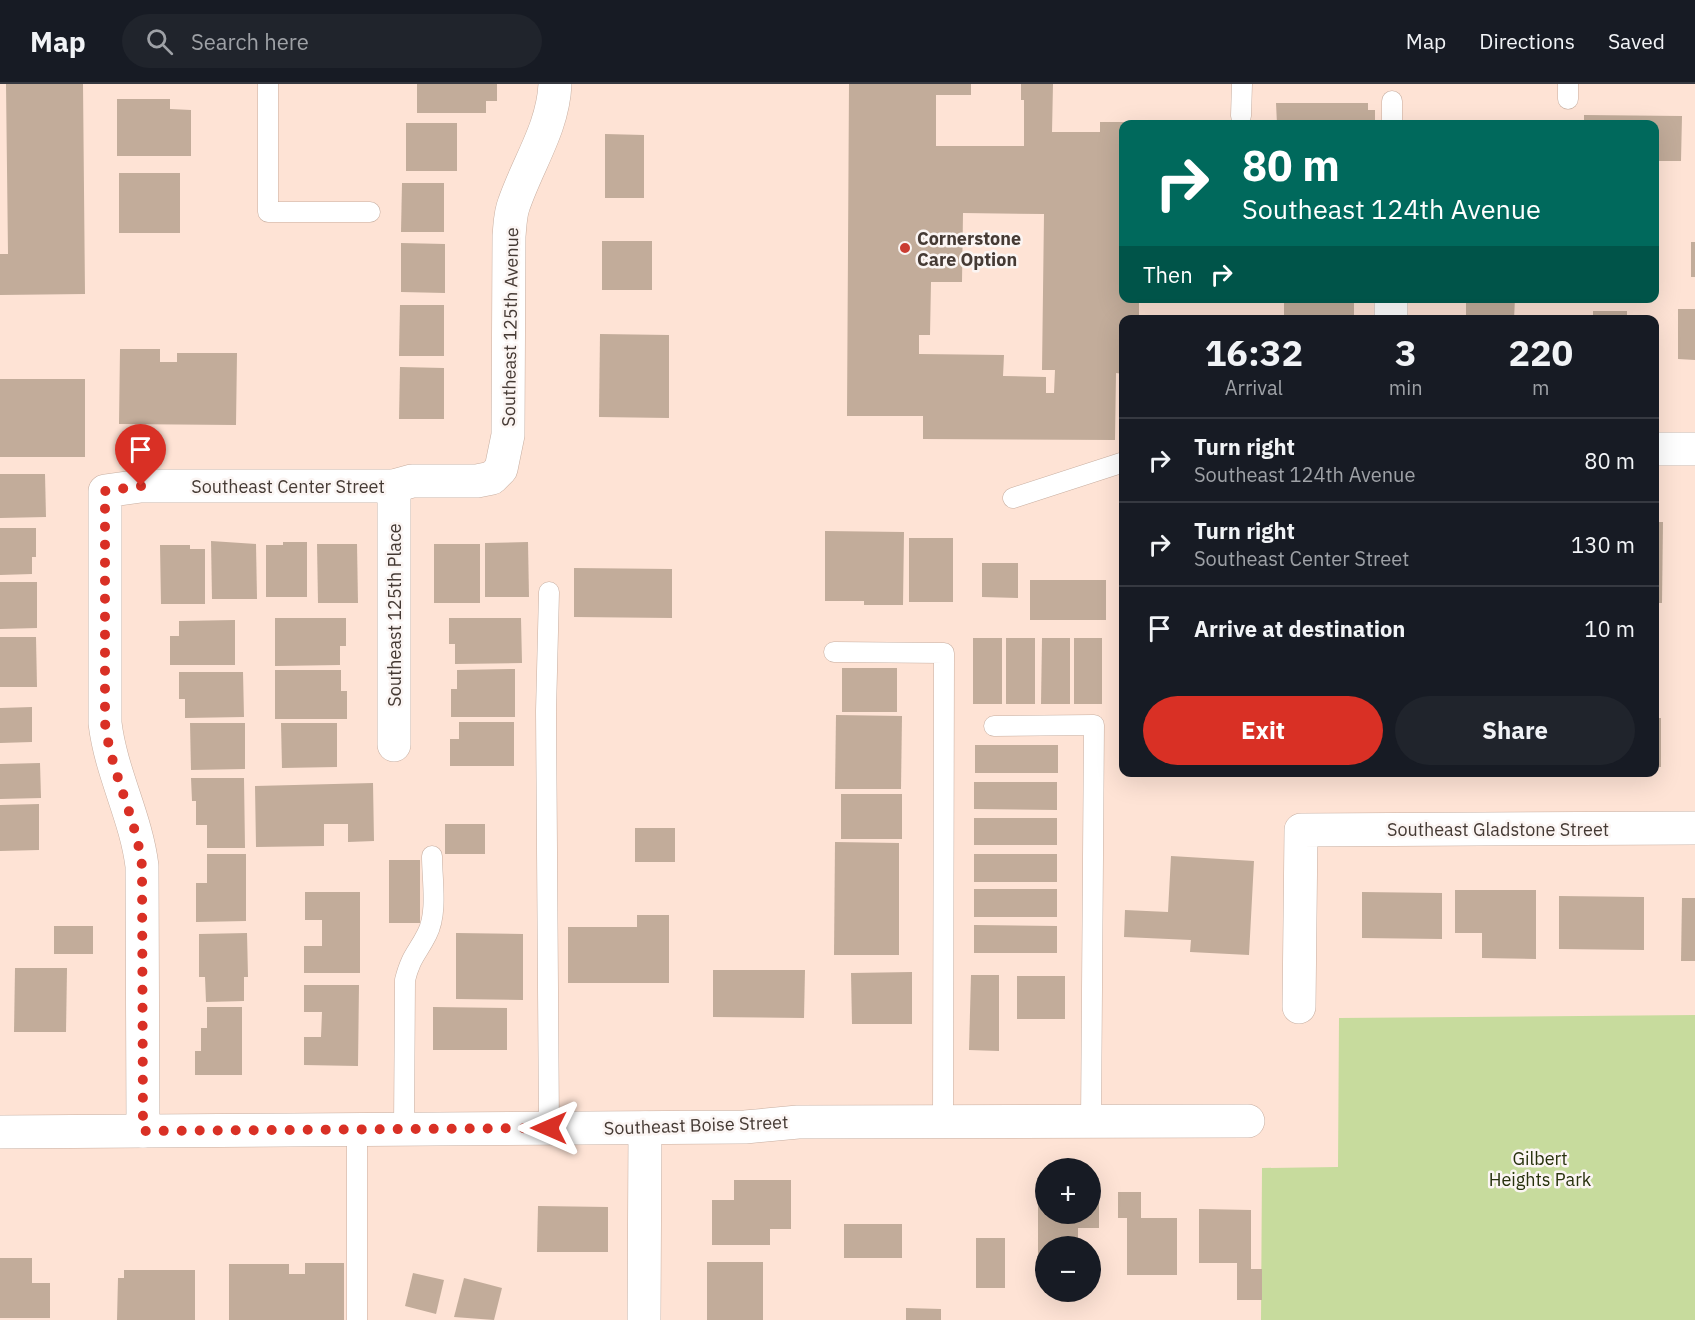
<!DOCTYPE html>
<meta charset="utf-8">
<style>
:root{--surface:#171b24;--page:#20242c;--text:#f1f3f6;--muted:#9ea1a6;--line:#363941;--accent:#d93025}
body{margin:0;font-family:"IBM Plex Sans",sans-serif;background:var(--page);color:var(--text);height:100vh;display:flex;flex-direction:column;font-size:22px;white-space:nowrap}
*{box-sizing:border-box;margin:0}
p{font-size:20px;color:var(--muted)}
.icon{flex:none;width:33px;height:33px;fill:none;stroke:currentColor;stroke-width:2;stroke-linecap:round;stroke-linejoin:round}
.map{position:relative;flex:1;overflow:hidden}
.drawer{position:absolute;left:1119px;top:231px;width:540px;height:462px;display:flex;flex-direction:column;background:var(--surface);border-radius:12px;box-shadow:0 6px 24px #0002}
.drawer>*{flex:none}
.top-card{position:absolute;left:1119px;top:36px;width:540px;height:183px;border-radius:12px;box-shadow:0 6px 24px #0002;background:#00695c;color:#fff;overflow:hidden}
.controls{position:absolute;left:1035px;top:1074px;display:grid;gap:12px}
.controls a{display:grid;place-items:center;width:66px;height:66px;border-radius:50%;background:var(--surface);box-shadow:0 6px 24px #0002;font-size:30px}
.pin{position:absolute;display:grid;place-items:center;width:51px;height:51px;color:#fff;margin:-62px -26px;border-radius:50% 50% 50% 0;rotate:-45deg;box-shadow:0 0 6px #0007}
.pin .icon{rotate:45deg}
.me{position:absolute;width:66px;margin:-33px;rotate:270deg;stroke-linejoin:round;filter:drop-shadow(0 0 4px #0008)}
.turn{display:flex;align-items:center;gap:21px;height:126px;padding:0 24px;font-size:27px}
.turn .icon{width:78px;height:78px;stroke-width:2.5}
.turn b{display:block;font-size:42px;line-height:51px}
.then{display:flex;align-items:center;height:57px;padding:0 24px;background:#0003;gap:12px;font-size:22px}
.eta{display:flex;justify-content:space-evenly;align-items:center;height:102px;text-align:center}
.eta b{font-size:36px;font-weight:700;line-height:42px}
.action{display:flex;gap:12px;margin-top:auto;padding:12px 24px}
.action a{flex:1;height:69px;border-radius:36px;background:var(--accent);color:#fff;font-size:24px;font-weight:700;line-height:69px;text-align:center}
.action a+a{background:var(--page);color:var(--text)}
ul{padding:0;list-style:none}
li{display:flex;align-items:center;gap:18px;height:84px;padding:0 24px;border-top:2px solid var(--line)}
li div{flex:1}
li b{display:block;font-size:22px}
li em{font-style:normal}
header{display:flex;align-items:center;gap:36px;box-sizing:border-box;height:84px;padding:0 30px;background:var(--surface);border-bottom:2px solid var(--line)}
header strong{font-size:28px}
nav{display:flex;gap:33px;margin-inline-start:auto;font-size:21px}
.search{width:420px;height:54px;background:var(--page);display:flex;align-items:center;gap:15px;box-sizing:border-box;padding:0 21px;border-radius:33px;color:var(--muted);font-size:22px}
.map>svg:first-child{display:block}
.green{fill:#c7db9d}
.building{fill:#c2ac9a;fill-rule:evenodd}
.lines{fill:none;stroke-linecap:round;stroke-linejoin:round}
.service-casing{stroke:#c7aea0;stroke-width:21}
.minor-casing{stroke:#c7aea0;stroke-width:34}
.service{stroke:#fff;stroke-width:20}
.minor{stroke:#fff;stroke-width:33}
.route{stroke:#d93025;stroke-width:10;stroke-dasharray:0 18}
.poi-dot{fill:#ca3c31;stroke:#fbf5f3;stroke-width:2}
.labels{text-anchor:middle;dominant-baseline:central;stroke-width:5;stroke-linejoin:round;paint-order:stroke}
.poi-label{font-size:18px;font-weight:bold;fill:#453a34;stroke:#fbf5f3;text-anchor:start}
.street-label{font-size:18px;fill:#453a34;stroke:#fbf5f3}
.park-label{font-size:18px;fill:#27310c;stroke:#fbf5f3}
</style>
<header>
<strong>Map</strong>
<div class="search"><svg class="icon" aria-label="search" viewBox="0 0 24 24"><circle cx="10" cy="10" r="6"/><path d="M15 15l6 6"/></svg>Search here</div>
<nav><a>Map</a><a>Directions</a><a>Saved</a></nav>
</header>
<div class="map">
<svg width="1695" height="1236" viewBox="0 0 1695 1236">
<rect width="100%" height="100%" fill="#fee3d5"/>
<!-- green -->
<polygon class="green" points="1695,931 1695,1236 1261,1236 1262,1084 1338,1083 1339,934"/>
<!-- building -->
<g class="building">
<polygon points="6,0 83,0 85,210 0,211 0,170 8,170"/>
<polygon points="417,0 497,0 497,17 486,17 486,29 417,29"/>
<path d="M849,0H971V11H936V62H1024V16H1021V0H1053L1052,48H1100V38H1129L1124,40V214H1139V236H1124V290L1116,289L1115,356L923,355V332H847ZM963,129L1044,130L1042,286H1055L1054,309H1046V293L1003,292L1004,271L919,270V251H930L931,198H962Z"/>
<polygon points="117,15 170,15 170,25 191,26 191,72 117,72"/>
<polygon points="1276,19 1368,19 1368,26 1375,26 1375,40 1277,40"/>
<polygon points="1584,31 1682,32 1681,77 1654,77 1654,40 1584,40"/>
<rect x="406" y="39" width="51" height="48"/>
<polygon points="605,50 644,51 644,114 605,114"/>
<rect x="119" y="89" width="61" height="60"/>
<polygon points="402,99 444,99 444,148 401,148"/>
<rect x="602" y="157" width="50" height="49"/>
<rect x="1691" y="158" width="4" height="35"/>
<polygon points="401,159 445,160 445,209 401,208"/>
<rect x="1284" y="214" width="70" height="19"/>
<polygon points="1470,214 1515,214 1514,236 1466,236 1466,217 1470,217"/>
<polygon points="400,221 444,221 444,272 399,272"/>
<polygon points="1678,225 1695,225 1695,276 1678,275"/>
<rect x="1593" y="227" width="34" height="9"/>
<polygon points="600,250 669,251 669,334 599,333"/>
<polygon points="120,265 160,265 160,278 177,278 177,269 237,269 236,341 119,340"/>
<polygon points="400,283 444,284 444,335 399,335"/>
<rect x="0" y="295" width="85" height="78"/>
<polygon points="0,390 45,390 46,433 0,434"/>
<polygon points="1654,438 1663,438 1662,519 1654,519"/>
<polygon points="0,444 36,444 36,473 32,473 32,490 0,491"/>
<polygon points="825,447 904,448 903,521 864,521 864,517 825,517"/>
<rect x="909" y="454" width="44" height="64"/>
<polygon points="211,457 256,460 257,515 212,515"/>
<polygon points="283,458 307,458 307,513 266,513 266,461 283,461"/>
<polygon points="528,458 529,513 485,513 485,459"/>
<polygon points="317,460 357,460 358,519 318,519"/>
<rect x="434" y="460" width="46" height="59"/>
<polygon points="160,461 190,461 190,465 205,465 205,520 161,520"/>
<polygon points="982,479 1018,479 1018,514 982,513"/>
<polygon points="574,484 672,485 672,534 574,533"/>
<rect x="1030" y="496" width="76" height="40"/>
<polygon points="0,498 37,498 37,544 0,545"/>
<polygon points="275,534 346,534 346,562 340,562 340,581 275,582"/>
<polygon points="449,534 521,534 522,579 455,580 455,560 449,560"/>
<polygon points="235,536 235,581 170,581 170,552 179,552 179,537"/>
<polygon points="0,553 36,553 37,603 0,603"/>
<rect x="973" y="554" width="29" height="66"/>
<rect x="1006" y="554" width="29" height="66"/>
<polygon points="1042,554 1070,554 1070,620 1041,620"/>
<rect x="1074" y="554" width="28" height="66"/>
<rect x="842" y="584" width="55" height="44"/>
<polygon points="515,585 515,633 451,633 451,605 457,605 457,586"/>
<polygon points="275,586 341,586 341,607 347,607 347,635 275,635"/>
<polygon points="179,588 243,588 244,633 185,634 185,615 179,615"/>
<polygon points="32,623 32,658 0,659 0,624"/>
<polygon points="836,631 902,632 901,705 835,705"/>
<rect x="1654" y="634" width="7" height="49"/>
<polygon points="459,638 514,638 514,682 450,682 450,655 459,655"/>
<polygon points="190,639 245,639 245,685 191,686"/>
<polygon points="281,639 337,639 337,683 282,684"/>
<rect x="975" y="661" width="83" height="28"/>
<polygon points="40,679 41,714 0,715 0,680"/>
<polygon points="191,694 244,694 245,764 207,764 207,741 196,741 196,717 192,717"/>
<polygon points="974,698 1057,698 1057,726 974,725"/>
<polygon points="373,699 374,757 348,758 348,740 324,740 324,762 256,763 255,702"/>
<rect x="841" y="710" width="61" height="45"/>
<polygon points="39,720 39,766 0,767 0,721"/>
<rect x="974" y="734" width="83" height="27"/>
<rect x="445" y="740" width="40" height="30"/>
<rect x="635" y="744" width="40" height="34"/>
<polygon points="835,758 899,759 899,871 834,871"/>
<polygon points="207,770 246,770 246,837 196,838 196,799 207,799"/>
<rect x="974" y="770" width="83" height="28"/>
<polygon points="1171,772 1254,777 1249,871 1190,868 1191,856 1124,853 1125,826 1168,828"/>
<rect x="389" y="776" width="31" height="63"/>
<rect x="974" y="805" width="83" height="28"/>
<polygon points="1455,806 1536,806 1536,875 1482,874 1482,849 1455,849"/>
<polygon points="305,808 360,808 360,889 304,889 304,862 322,862 322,836 305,836"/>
<polygon points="1362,808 1442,809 1442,855 1362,854"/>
<polygon points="1559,812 1644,813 1644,866 1559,865"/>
<polygon points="1682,814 1695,814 1695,877 1681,877"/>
<polygon points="637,831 669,831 669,899 568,899 568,843 637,843"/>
<polygon points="974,841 1057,842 1057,869 974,869"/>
<rect x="54" y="842" width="39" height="28"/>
<polygon points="247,849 248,893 244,893 244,917 206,918 205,893 199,893 199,850"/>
<polygon points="456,849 523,850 523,916 456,915"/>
<polygon points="15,884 67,884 66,948 14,948"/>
<polygon points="713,886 805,886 804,934 713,933"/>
<polygon points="912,888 912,940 852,940 851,889"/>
<polygon points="971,891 999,891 999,967 969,966"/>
<rect x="1017" y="892" width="48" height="43"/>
<polygon points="304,901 359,901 358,982 304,981 304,953 321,953 322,928 304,928"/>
<polygon points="207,923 242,923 242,991 195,991 195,967 201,967 201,944 207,944"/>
<polygon points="433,923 507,924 507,966 433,966"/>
<polygon points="734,1096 791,1096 791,1145 770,1145 770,1161 712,1161 712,1116 734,1116"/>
<polygon points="1038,1108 1046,1108 1046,1130 1090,1130 1090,1108 1099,1108 1099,1144 1078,1144 1078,1162 1046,1162 1046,1195 1038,1195"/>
<polygon points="1118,1108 1141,1108 1141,1134 1177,1134 1177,1191 1127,1191 1127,1134 1118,1134"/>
<polygon points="538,1122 608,1123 608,1168 537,1168"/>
<polygon points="1199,1125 1251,1126 1251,1185 1262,1185 1262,1216 1237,1216 1237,1179 1199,1179"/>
<rect x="844" y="1140" width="58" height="34"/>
<rect x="976" y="1154" width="29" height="50"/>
<polygon points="0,1174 32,1174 32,1199 50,1199 50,1234 0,1234"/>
<rect x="707" y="1178" width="56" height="58"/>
<polygon points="305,1179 344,1179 344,1236 229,1236 229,1180 289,1180 289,1190 305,1190"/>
<polygon points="124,1186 195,1186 195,1236 117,1236 118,1194 124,1194"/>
<polygon points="413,1189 444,1196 436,1230 405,1222"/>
<polygon points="464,1194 502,1204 494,1236 454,1233"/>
<polygon points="906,1224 941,1225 941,1236 906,1236"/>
</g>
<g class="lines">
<!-- service casing -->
<g class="service-casing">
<g id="service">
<polyline points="268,0 268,128 370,128"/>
<polyline points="1568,15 1568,0"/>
<polyline points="1241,32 1242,0"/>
<polyline points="1392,40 1392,17"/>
<polyline points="1013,414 1124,378"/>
<polyline points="549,508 546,627 549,1044"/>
<polyline points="834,568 944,569 943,1038"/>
<polyline points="994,642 1094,641 1091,1038"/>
<path d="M404,1045L405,896C411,872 417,870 427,850C438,829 432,796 432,772"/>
<polyline points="357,1046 357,1236"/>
</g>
</g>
<!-- minor casing -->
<g class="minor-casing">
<g id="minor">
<polyline points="1391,236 1391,214"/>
<polyline points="1654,365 1695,365"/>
<polyline points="394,402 394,661"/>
<polyline points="1299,923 1301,746 1695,744"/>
<path d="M143,1047L142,782C136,733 111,689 105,639V407L141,402H394L412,397H477L492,394L501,385L508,351L509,152C510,142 510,130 514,120C528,79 553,44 555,0"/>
<polyline points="0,1048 745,1043 798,1038 1248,1037"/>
<polyline points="644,1236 645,1044"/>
</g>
</g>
<!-- service -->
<use href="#service" class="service"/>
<!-- minor -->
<use href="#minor" class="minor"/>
</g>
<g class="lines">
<!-- route -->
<path class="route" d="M141,402L105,407V639C111,689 136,733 142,782L143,1047L549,1044"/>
</g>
<!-- markers -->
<circle class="poi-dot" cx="905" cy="164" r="6"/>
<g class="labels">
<!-- poi labels -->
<g class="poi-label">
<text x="917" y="154">Cornerstone<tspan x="917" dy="21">Care Option</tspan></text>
</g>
<!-- street labels -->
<g class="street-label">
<text transform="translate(510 243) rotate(-89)">Southeast 125th Avenue</text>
<text x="288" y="402">Southeast Center Street</text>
<text transform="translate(394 531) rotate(-90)">Southeast 125th Place</text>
<text x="1498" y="745">Southeast Gladstone Street</text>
<text transform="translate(696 1041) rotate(-2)">Southeast Boise Street</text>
</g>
<!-- park labels -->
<g class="park-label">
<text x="1540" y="1074">Gilbert<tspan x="1540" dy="21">Heights Park</tspan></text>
</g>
</g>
</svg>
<div class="controls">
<a>+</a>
<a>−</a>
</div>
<div class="pin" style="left:141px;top:402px;background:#d93025"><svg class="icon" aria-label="arrive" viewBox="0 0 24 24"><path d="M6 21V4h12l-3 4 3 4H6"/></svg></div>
<svg class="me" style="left:549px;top:1044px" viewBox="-20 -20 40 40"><path d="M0-17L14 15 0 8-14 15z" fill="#d93025" stroke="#fff" stroke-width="4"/></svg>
<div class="top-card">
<div class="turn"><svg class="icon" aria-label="right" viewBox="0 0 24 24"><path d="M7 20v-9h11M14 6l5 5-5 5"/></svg><div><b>80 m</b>Southeast 124th Avenue</div></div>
<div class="then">Then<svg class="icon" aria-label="right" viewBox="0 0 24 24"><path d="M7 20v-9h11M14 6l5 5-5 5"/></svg></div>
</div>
<section class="drawer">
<div class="eta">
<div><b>16:32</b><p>Arrival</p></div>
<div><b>3</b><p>min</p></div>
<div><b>220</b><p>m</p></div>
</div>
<ul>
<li><svg class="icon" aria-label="right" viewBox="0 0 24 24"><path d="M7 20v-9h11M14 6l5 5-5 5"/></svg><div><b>Turn right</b><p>Southeast 124th Avenue</p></div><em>80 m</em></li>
<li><svg class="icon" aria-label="right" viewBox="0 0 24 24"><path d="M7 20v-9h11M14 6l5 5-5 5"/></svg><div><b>Turn right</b><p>Southeast Center Street</p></div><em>130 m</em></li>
<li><svg class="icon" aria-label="arrive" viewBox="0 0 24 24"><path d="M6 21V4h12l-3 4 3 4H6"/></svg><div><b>Arrive at destination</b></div><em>10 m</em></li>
</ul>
<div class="action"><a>Exit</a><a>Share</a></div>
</section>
</div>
